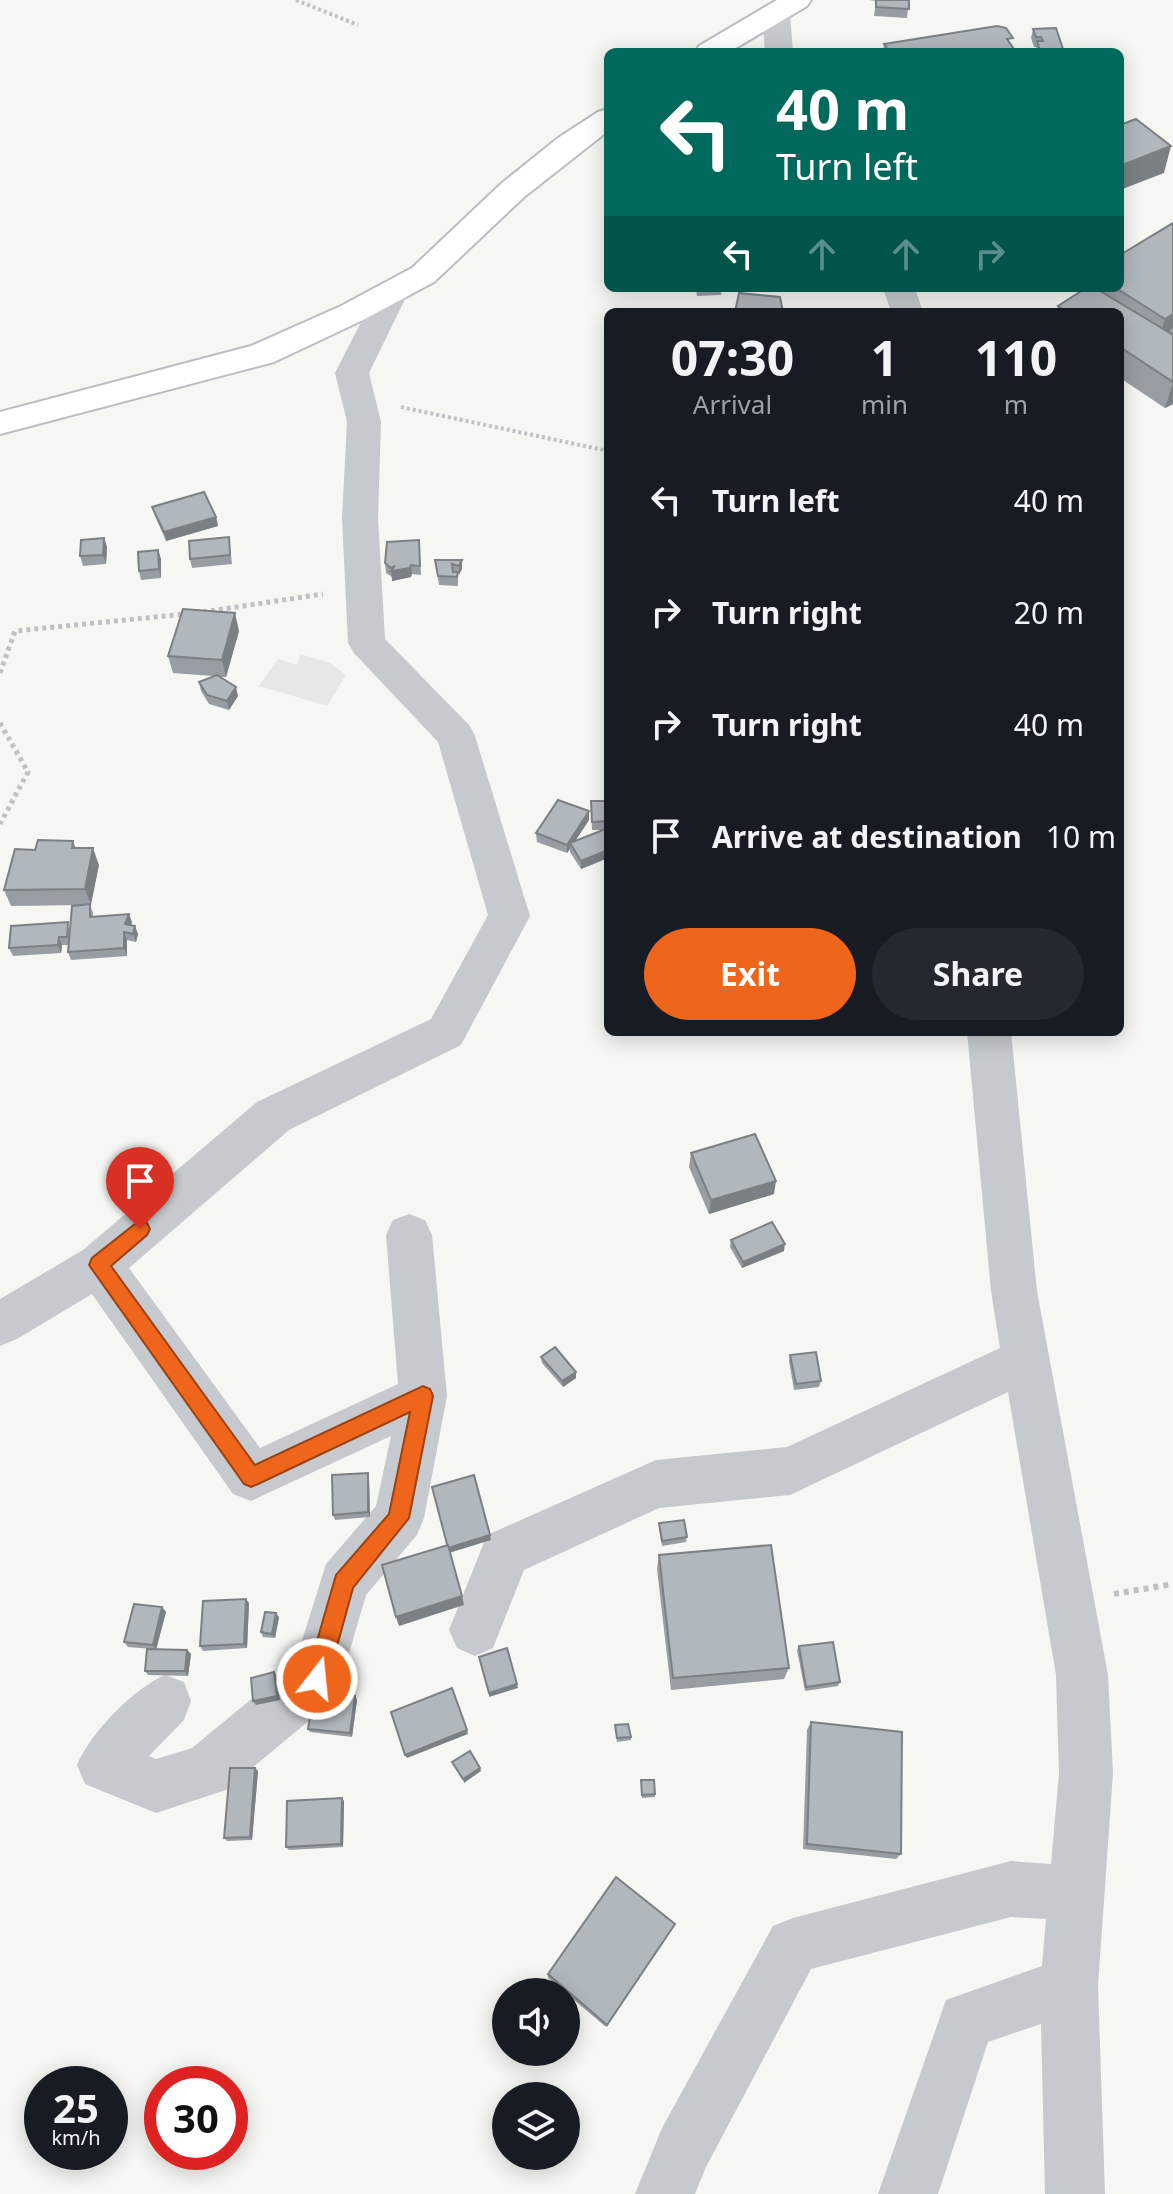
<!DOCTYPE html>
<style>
:root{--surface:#171b24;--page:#242831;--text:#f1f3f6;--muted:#9ea1a6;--accent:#ef651b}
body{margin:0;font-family:"Noto Sans",sans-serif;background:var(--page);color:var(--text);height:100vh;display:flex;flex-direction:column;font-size:30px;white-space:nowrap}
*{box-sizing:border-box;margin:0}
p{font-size:26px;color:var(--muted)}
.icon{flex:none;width:44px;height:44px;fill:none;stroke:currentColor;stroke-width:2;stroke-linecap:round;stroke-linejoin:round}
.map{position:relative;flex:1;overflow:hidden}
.panel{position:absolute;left:604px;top:308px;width:520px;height:728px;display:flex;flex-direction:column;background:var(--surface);border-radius:12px;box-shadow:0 4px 20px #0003}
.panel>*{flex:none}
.top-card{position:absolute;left:604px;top:48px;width:520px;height:244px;border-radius:12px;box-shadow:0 4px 20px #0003;background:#00695c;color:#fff;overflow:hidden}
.controls{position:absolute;left:492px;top:1978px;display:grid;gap:16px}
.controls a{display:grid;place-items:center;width:88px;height:88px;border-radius:50%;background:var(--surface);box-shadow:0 4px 20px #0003;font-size:40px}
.speed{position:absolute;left:24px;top:2066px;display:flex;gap:16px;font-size:40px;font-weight:700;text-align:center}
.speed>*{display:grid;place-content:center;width:104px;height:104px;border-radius:50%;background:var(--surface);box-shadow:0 4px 20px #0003;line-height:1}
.speed small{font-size:20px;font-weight:400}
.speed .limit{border:12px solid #d22;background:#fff;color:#111}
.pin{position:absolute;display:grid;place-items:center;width:68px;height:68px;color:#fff;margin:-82px -34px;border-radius:50% 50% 50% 0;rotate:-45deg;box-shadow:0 0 8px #0007}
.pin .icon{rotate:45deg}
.me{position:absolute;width:88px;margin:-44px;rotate:16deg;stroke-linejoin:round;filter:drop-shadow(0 0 6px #0008)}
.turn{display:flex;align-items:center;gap:28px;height:168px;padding:0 40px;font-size:36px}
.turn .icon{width:104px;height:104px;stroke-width:2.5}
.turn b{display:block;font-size:56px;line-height:68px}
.lanes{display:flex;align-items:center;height:76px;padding:0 40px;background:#0003;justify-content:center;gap:40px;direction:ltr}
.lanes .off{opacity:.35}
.eta{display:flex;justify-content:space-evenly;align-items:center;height:136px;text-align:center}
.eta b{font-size:48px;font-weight:700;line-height:56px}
.action{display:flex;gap:16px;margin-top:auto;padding:16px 40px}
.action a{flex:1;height:92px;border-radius:48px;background:var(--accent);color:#fff;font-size:32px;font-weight:700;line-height:92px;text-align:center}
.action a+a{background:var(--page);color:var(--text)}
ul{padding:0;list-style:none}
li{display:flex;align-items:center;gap:24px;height:112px;padding:0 40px}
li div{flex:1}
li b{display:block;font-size:30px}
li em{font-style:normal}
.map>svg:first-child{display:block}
.built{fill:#e7e8e6}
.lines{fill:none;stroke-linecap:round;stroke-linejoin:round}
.secondary-casing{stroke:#babec3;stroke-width:4}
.path-far2{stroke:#bfc1c4;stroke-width:4;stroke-dasharray:3 3;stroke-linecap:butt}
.path-far1{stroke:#bfc1c4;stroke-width:5;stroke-dasharray:4 4;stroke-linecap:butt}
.path{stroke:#bfc1c4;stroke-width:6;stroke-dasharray:5 5;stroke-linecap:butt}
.street{fill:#c6c9cd;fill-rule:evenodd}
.secondary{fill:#fff;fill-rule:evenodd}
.wall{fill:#979da3}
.shaded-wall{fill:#7b8084}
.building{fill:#b0b7bd;stroke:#7b8084;stroke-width:2}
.route{fill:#ef651b;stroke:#9b4212;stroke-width:2}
</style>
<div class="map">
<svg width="1173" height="2194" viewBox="0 0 1173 2194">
<rect width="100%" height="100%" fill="#f6f7f3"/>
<!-- built -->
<polygon class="built" points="300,654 330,663 346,675 327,706 259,686 278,659 297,665"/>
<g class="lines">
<!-- secondary casing -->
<g class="secondary-casing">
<g id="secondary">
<polygon points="777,0 811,0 807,6 729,52 695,52 699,46"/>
<polygon points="608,109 608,131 524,197 434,282 363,320 274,362 0,434 0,412 251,346 341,306 412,268 502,183 558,138 598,112"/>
</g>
</g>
<!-- path-far2 -->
<g class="path-far2">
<polyline points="296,0 358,25"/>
<polyline points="401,407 608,451"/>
</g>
<!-- path-far1 -->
<g class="path-far1">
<polyline points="203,612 323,594"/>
<polyline points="0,673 15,631 185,614"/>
<polyline points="0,723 28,772 0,824"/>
</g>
<!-- path -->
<polyline class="path" points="1114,1594 1173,1584"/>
<!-- street -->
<g class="street">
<polygon points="776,6 786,8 790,14 793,52 765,52 762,14 766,8"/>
<path d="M392,283L403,286L408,293L369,373L381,422L378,518L385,639L470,726L475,736L530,916L461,1045L289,1130L129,1268L260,1448L398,1384L386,1235L393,1220L409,1214L425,1220L432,1235L447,1396L424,1518L417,1535L366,1595L336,1698L226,1790L156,1813L85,1784L77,1765C90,1733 134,1688 165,1675L184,1682L191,1701L184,1720L149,1756L156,1759L192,1748L295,1663L326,1564L376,1506L391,1436L251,1501L233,1494L92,1294L17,1339L0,1346V1299L83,1250L257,1102L431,1019L488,915L438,742L354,653L348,643L342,518L347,422L335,373L376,293L381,286Z"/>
<polygon points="883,288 915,288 923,312 891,312"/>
<polygon points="967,1032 1011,1032 1037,1291 1108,1675 1113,1773 1098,1986 1105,2194 1045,2194 1041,2024 988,2042 938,2194 878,2194 946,2000 1042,1966 1046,1919 1011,1917 811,1969 706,2167 695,2194 635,2194 662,2128 773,1926 793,1918 1011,1861 1051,1864 1059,1773 1056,1675 1008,1392 790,1495 659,1508 524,1570 493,1648 475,1656 457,1648 449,1630 487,1535 656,1460 787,1447 1000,1348 991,1291"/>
</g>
<!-- secondary -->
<use href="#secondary" class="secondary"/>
</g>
<!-- wall -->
<g class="wall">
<polygon points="869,0 909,0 907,18 874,16 876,1"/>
<polygon points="1033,29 1064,52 1035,52 1036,47 1034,47 1031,38"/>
<polygon points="884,44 1011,45 1016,52 883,52"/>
<polygon points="1173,223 1173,404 1165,408 1120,378 1120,312 1056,312 1058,306 1086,288 1120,288"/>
<polygon points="696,288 722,288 721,295 697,296"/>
<polygon points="152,507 216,517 218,526 166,541 155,516"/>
<polygon points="229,537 232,564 192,568 190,559"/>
<polygon points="104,538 107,547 106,564 83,566 80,556"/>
<polygon points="419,540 421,575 412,574 411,577 392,581 392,577 386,573 385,563"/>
<polygon points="158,550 161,559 161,578 141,580 139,571"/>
<polygon points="435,560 462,560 462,569 458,574 458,586 439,585"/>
<polygon points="239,631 226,677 220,677 238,696 229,710 209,704 201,691 199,682 213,676 173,673 168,656"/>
<polygon points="591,801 608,801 608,858 581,869 570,852 570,849 567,853 537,842 536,833 589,820 575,841 603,830 592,830"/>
<polygon points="73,841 76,848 99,865 90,905 93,913 93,916 132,922 131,925 138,934 136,942 127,940 127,956 71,960 68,952 68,945 62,945 61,953 13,956 9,948 70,927 82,905 11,906 4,890 35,850"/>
<polygon points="691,1153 774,1194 709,1214 689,1167"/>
<polygon points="731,1240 784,1251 742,1268 730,1247"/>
<polygon points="790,1355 821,1381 819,1387 794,1390 789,1361"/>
<polygon points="541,1357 576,1378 563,1387 542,1363"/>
<polygon points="369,1478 370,1517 335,1520 333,1515"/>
<polygon points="659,1523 687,1537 686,1542 662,1546 659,1528"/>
<polygon points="659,1555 789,1668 784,1679 671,1690 657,1569"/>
<polygon points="249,1603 247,1648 203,1651 200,1646"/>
<polygon points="162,1607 166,1612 156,1649 187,1650 191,1654 188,1676 148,1675 145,1671 153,1649 128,1647 124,1642"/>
<polygon points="279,1617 275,1638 263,1637 261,1632"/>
<polygon points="799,1646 840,1682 838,1686 805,1691 797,1650"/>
<polygon points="355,1696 357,1700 352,1737 310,1732 308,1729"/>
<polygon points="811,1722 901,1854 896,1859 803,1849 807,1730"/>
<polygon points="615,1725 631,1737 631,1740 617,1742"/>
<polygon points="255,1768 258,1771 252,1840 227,1841 224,1838"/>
<polygon points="641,1780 655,1794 655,1797 642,1798"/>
<polygon points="344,1801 343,1847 289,1850 286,1847"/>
<polygon points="673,1928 606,2027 548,1978 548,1974"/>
</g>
<!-- shaded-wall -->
<g class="shaded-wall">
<polygon points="1171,146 1164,173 1120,190 1120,166"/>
<polygon points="1173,314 1173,329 1171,328 1168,338 1157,345 1165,319"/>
<polygon points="1173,383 1173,404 1165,408"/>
<polygon points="216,517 218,526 166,541 164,532"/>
<polygon points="104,538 107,547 106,564 103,555"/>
<polygon points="158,550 161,559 161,578 159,569"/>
<polygon points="462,560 462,569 459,575 459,566"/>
<polygon points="411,565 412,574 411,577 392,581 391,568 395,566"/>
<polygon points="235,613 239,631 226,677 222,660"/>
<polygon points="236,687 238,696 229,710 227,701"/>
<polygon points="589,811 589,820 572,846 570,843 570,849 567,853 567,845"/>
<polygon points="93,848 99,865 91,905 85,889"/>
<polygon points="608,850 608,858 581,869 581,861"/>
<polygon points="129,914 132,922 128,933 125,924"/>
<polygon points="135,926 138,934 136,942 133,934"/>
<polygon points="124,932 127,940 127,956 124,948"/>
<polygon points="59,937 62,945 61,953 58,945"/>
<polygon points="776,1181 774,1194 709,1214 711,1200"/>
<polygon points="785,1244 784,1251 742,1268 743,1262"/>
<polygon points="576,1372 576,1378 563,1387 562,1381"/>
<polygon points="368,1473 369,1478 370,1517 368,1512"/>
<polygon points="490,1535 491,1540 449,1553 448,1548"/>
<polygon points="462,1596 464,1605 399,1626 396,1617"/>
<polygon points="246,1599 249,1603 247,1648 244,1644"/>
<polygon points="162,1607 166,1612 156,1650 153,1645"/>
<polygon points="276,1613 279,1617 275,1638 272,1634"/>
<polygon points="187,1650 191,1654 188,1676 185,1671"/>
<polygon points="274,1672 277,1676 280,1700 256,1705 253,1701"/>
<polygon points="517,1684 518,1688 489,1697 489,1693"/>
<polygon points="355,1696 357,1700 352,1737 350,1733"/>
<polygon points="467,1730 468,1734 407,1758 405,1755"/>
<polygon points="255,1768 258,1771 252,1840 250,1837"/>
<polygon points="480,1768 481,1771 464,1783 463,1779"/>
<polygon points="342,1798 344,1801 343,1847 341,1844"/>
<polygon points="675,1924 673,1928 606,2027 607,2025"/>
</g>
<!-- building -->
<g class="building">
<polygon points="876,0 909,0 909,9 876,7"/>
<polygon points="997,26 1006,28 1013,38 1007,39 1016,52 890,52 884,44"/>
<polygon points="1056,28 1064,52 1040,51 1037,41 1043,41 1041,37 1036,37 1033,29"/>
<polygon points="1136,119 1171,146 1120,166 1120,125"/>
<polygon points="1173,223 1173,314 1165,319 1116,288 1120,288 1120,255"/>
<polygon points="1086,288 1095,288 1173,335 1173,382 1120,347 1120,312 1066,312 1058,306"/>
<polygon points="739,293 780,297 783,312 735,312"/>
<polygon points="204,492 216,517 164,532 152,507"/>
<polygon points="229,537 230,555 190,559 189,541"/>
<polygon points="104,538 103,555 80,556 81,540"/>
<polygon points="419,540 420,566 411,565 410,568 391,571 395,566 391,568 385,563 387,542"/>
<polygon points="158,550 159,569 139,571 138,552"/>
<polygon points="435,560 462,560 459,566 452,564 453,572 458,572 457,577 438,576"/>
<polygon points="183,609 235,613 222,660 168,656"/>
<polygon points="217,675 236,687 227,701 207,695 199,682"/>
<polygon points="558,800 589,811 567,845 536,833"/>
<polygon points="591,801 608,801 608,821 592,822"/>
<polygon points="608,828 608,850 581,861 570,843"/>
<polygon points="38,840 73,841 72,848 93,848 85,889 4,890 15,849 35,850"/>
<polygon points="90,904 90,917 129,914 125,924 135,926 133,934 124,932 124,948 68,952 72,906"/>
<polygon points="68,922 67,937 59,937 58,945 9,948 11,926"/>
<polygon points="755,1134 776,1181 711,1200 691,1153"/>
<polygon points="772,1222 785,1244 743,1262 731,1240"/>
<polygon points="555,1347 576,1372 562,1381 541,1357"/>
<polygon points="816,1352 821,1381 796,1384 790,1355"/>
<polygon points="368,1473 368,1512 333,1515 332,1475"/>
<polygon points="474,1475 490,1535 448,1548 432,1487"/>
<polygon points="684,1520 687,1537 662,1541 659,1523"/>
<polygon points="448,1545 462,1596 396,1617 382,1565"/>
<polygon points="771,1545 789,1668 673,1678 659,1555"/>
<polygon points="246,1599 244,1644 200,1646 203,1601"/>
<polygon points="134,1604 162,1607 153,1645 124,1642"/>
<polygon points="265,1612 276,1613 272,1634 261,1632"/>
<polygon points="833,1642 840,1682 806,1687 799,1646"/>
<polygon points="507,1648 517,1684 489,1693 479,1657"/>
<polygon points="147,1649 187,1650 185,1671 145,1671"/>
<polygon points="274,1672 277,1696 253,1701 251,1678"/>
<polygon points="452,1688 467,1730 405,1755 391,1712"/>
<polygon points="314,1693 355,1696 350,1733 308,1729"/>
<polygon points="811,1722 902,1732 901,1854 807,1844"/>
<polygon points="628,1724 631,1737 617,1738 615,1725"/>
<polygon points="470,1751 480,1768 463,1779 452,1762"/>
<polygon points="230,1768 255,1768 250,1837 224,1838"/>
<polygon points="641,1780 654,1780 655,1794 642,1795"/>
<polygon points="342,1798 341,1844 286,1847 287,1801"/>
<polygon points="616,1877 675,1924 607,2025 548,1974"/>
</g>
<!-- route -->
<polygon class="route" points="140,1220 147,1223 150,1229 147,1235 111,1266 255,1465 423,1386 430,1389 433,1396 409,1518 353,1588 328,1679 325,1686 317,1689 309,1686 306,1679 336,1575 389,1514 410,1412 258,1484 251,1487 244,1484 89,1265 92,1258"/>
</svg>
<div class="controls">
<a><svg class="icon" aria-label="sound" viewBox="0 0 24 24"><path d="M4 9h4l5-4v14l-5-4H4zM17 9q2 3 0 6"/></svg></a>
<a><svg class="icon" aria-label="layers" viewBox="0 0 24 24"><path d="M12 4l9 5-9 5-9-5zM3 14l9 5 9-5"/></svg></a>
</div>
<div class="speed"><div>25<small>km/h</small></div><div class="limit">30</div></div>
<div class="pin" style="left:140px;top:1229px;background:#d93025"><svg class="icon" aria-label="arrive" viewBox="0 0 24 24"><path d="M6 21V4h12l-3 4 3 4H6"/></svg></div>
<svg class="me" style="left:317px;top:1679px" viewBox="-20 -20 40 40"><circle r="17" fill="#ef651b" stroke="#fff" stroke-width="3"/><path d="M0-11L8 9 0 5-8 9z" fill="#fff"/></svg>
<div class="top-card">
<div class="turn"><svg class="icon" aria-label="left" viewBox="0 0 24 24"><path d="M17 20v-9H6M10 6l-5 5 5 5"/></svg><div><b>40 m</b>Turn left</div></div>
<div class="lanes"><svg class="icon" aria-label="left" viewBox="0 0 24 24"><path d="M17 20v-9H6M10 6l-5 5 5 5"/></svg><svg class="icon off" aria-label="ahead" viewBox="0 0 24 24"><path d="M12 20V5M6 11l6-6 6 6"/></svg><svg class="icon off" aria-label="ahead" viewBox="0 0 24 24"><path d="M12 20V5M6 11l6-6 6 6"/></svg><svg class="icon off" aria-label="right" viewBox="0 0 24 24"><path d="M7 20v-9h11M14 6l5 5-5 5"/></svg></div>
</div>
<section class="panel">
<div class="eta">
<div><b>07:30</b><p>Arrival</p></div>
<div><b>1</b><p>min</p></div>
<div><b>110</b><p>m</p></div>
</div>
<ul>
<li><svg class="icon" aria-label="left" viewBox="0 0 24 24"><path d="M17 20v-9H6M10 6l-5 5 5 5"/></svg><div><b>Turn left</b></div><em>40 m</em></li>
<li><svg class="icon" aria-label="right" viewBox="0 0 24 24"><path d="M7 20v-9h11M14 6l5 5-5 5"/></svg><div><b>Turn right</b></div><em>20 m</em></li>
<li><svg class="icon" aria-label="right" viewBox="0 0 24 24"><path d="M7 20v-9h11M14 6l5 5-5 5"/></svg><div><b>Turn right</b></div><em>40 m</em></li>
<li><svg class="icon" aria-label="arrive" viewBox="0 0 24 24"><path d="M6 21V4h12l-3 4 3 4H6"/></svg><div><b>Arrive at destination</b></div><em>10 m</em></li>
</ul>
<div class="action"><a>Exit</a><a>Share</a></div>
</section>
</div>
